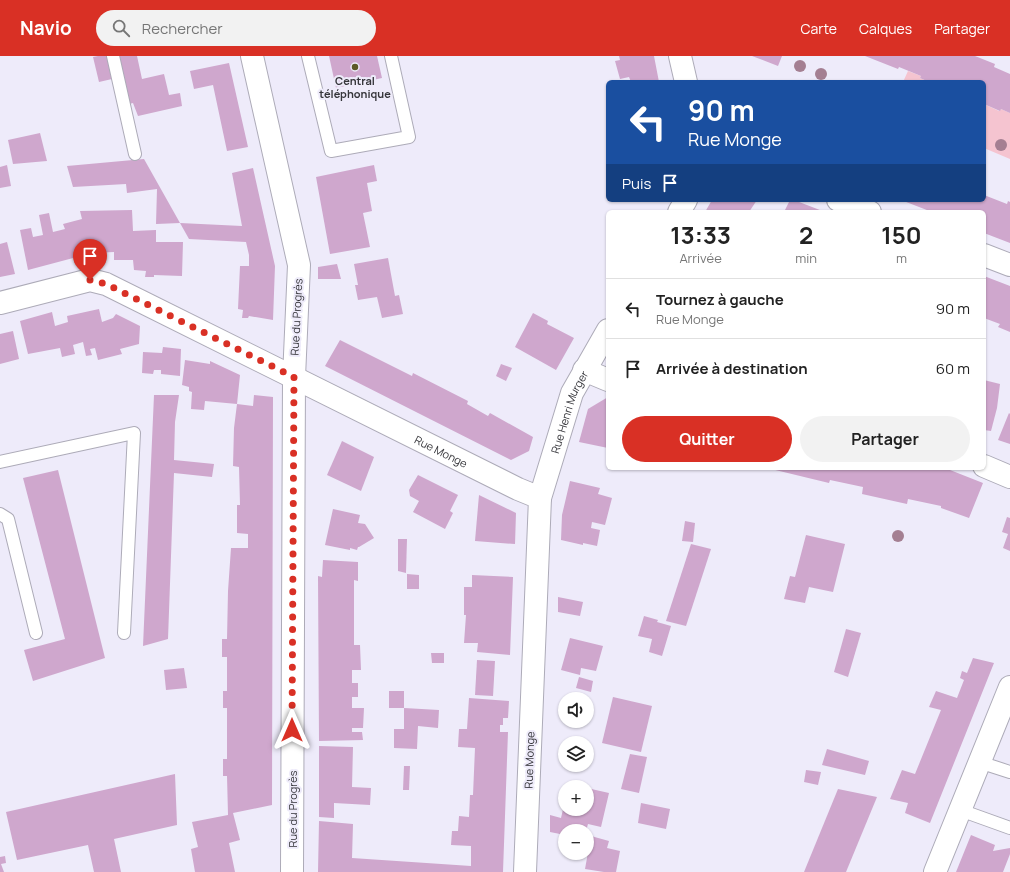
<!DOCTYPE html>
<html lang="fr">
<meta charset="utf-8">
<style>
:root{--surface:#fff;--page:#f2f2f2;--text:#222;--muted:#767676;--line:#e0e0e0;--accent:#d93025}
body{margin:0;font-family:Manrope,sans-serif;background:var(--page);color:var(--text);height:100vh;display:flex;flex-direction:column;font-size:15px;white-space:nowrap}
*{box-sizing:border-box;margin:0}
p{font-size:13px;color:var(--muted)}
.icon{flex:none;width:22px;height:22px;fill:none;stroke:currentColor;stroke-width:2;stroke-linecap:round;stroke-linejoin:round}
.map{position:relative;flex:1;overflow:hidden}
.panel{position:absolute;left:606px;top:154px;width:380px;height:260px;display:flex;flex-direction:column;background:var(--surface);border-radius:6px;box-shadow:0 1px 3px #0004}
.panel>*{flex:none}
.guide{position:absolute;left:606px;top:24px;width:380px;height:122px;border-radius:6px;box-shadow:0 1px 3px #0004;background:#1a4fa0;color:#fff;overflow:hidden}
.tools{position:absolute;left:558px;top:636px;display:grid;gap:8px}
.tools a{display:grid;place-items:center;width:36px;height:36px;border-radius:50%;background:var(--surface);box-shadow:0 1px 3px #0004;font-size:20px}
.pin{position:absolute;display:grid;place-items:center;width:34px;height:34px;color:#fff;margin:-41px -17px;border-radius:50% 50% 50% 0;rotate:-45deg;box-shadow:0 0 4px #0007}
.pin .icon{rotate:45deg}
.me{position:absolute;width:44px;margin:-22px;rotate:0deg;stroke-linejoin:round;filter:drop-shadow(0 0 3px #0008)}
.turn{display:flex;align-items:center;gap:14px;height:84px;padding:0 16px;font-size:18px}
.turn .icon{width:52px;height:52px;stroke-width:2.5}
.turn b{display:block;font-size:28px;line-height:34px}
.then{display:flex;align-items:center;height:38px;padding:0 16px;background:#0003;gap:8px;font-size:15px}
.eta{display:flex;justify-content:space-evenly;align-items:center;height:68px;text-align:center}
.eta b{font-size:24px;font-weight:700;line-height:28px}
.primary-button{display:flex;gap:8px;margin-top:auto;padding:8px 16px}
.primary-button a{flex:1;height:46px;border-radius:24px;background:var(--accent);color:#fff;font-size:16px;font-weight:700;line-height:46px;text-align:center}
.primary-button a+a{background:var(--page);color:var(--text)}
ul{padding:0;list-style:none}
li{display:flex;align-items:center;gap:12px;height:60px;padding:0 16px;border-top:1px solid var(--line)}
li div{flex:1}
li b{display:block;font-size:15px}
li em{font-style:normal}
header{display:flex;align-items:center;gap:24px;box-sizing:border-box;height:56px;padding:0 20px;background:var(--accent);color:#fff}
header strong{font-size:19px}
nav{display:flex;gap:22px;margin-inline-start:auto;font-size:14px}
.search{width:280px;height:36px;background:var(--page);display:flex;align-items:center;gap:10px;box-sizing:border-box;padding:0 14px;border-radius:22px;color:var(--muted);font-size:15px}
.map>svg:first-child{display:block}
.green{fill:#f5c4d0}
.building{fill:#cfa7cd}
.lines{fill:none;stroke-linecap:round;stroke-linejoin:round}
.lane-casing{stroke:#adabb8;stroke-width:14}
.street-casing{stroke:#adabb8;stroke-width:24}
.secondary-casing{stroke:#adabb8;stroke-width:24}
.lane{stroke:#fff;stroke-width:12}
.street{stroke:#fff;stroke-width:22}
.secondary{stroke:#fff;stroke-width:22}
.tree{fill:#a47f92}
.route{stroke:#d93025;stroke-width:7;stroke-dasharray:0 12.6}
.poi-dot{fill:#5d5a26;stroke:#eeebfa;stroke-width:1.5}
.labels{text-anchor:middle;dominant-baseline:central;stroke-width:4;stroke-linejoin:round;paint-order:stroke}
.poi-label{font-size:11px;font-weight:bold;fill:#35353a;stroke:#eeebfa}
.street-label{font-size:11px;fill:#35353a;stroke:#eeebfa}
</style>
<header>
<strong>Navio</strong>
<div class="search"><svg class="icon" aria-label="search" viewBox="0 0 24 24"><circle cx="10" cy="10" r="6"/><path d="M15 15l6 6"/></svg>Rechercher</div>
<nav><a>Carte</a><a>Calques</a><a>Partager</a></nav>
</header>
<div class="map">
<svg width="1010" height="816" viewBox="0 0 1010 816">
<rect width="100%" height="100%" fill="#eeebfa"/>
<!-- green -->
<g class="green">
<polygon points="908,15 921,20 920,22 929,26 903,26"/>
<polygon points="984,48 999,55 1001,53 1010,57 1010,103 984,92"/>
</g>
<!-- building -->
<g class="building">
<polygon points="98,0 107,0 112,23 99,26 93,1"/>
<polygon points="118,0 137,0 142,23 164,18 169,39 180,37 182,50 138,60 133,47 129,48"/>
<polygon points="329,0 377,0 382,22 336,32"/>
<polygon points="619,0 654,0 659,26 631,26 629,21 620,23 615,5 620,4"/>
<polygon points="752,0 782,0 778,10"/>
<polygon points="865,0 975,0 995,8 994,11 1010,18 1010,57 1001,53 1000,55 984,48 984,26 929,26 920,22 921,20 899,11 898,13"/>
<polygon points="229,7 248,91 227,95 213,29 194,33 190,15"/>
<polygon points="40,77 47,105 13,108 8,84"/>
<polygon points="144,103 180,167 156,168 157,133 127,137 126,128 73,131 67,110"/>
<polygon points="7,109 11,130 0,132 0,111"/>
<polygon points="374,109 377,125 367,127 372,155 363,157 370,191 330,198 316,121"/>
<polygon points="253,112 275,210 273,264 249,260 248,262 242,262 243,254 238,253 240,210 249,210 249,199 246,186 189,183 180,167 242,170 232,117"/>
<polygon points="984,139 1007,148 1008,145 1010,146 1010,187 984,177 984,156 932,156 901,144 984,144"/>
<polygon points="712,144 757,144 749,156 705,156"/>
<polygon points="790,144 794,144 825,156 784,156"/>
<polygon points="132,154 133,175 156,174 156,186 183,186 182,220 154,219 154,221 145,221 146,215 134,214 133,204 114,204 114,196 92,197 28,214 20,174 31,172 33,181 43,179 39,159 49,157 53,176 65,173 63,168 82,163 80,155"/>
<polygon points="7,186 15,218 0,221 0,188"/>
<polygon points="388,202 395,240 399,239 403,258 382,262 377,241 358,244 355,229 358,229 354,208"/>
<polygon points="337,208 341,223 318,223 318,211"/>
<polygon points="984,220 1010,230 1010,276 998,271 1000,268 984,262"/>
<polygon points="99,253 102,266 113,262 116,258 140,270 139,288 120,293 122,298 98,304 95,292 90,293 92,299 86,300 83,286 73,289 75,298 62,301 60,292 28,298 20,265 52,256 55,270 68,266 67,260"/>
<polygon points="533,257 548,265 547,268 574,282 556,314 515,291"/>
<polygon points="13,275 19,303 0,308 0,278"/>
<polygon points="340,284 412,320 413,317 468,345 467,348 488,360 490,357 533,381 529,395 511,404 325,310"/>
<polygon points="163,291 181,293 180,320 161,318 161,314 154,314 153,318 142,317 143,296 162,297"/>
<polygon points="185,304 210,308 210,305 240,319 237,348 205,345 204,354 191,353 192,336 189,335 189,331 182,329"/>
<polygon points="501,308 512,312 506,325 496,320"/>
<polygon points="984,324 1000,328 997,352 991,375 984,374"/>
<polygon points="154,339 179,339 175,366 174,404 214,408 212,421 174,417 168,583 143,590"/>
<polygon points="254,339 273,341 272,749 233,757 240,784 229,787 235,816 195,816 191,793 198,791 192,766 228,759 227,720 223,720 223,703 227,703 227,652 223,652 223,635 227,635 227,601 222,601 222,583 227,583 228,535 231,492 248,492 248,478 237,477 237,449 240,449 239,411 233,410 234,372 237,348 253,350"/>
<polygon points="608,341 608,392 579,386 588,353"/>
<polygon points="1009,357 1010,358 1010,388 998,384"/>
<polygon points="342,385 374,401 361,435 327,419"/>
<polygon points="767,412 942,412 950,414 983,427 969,462 941,452 941,450 908,443 907,448 862,438 863,431 830,424 829,427"/>
<polygon points="58,414 105,602 33,625 24,594 65,583 23,422"/>
<polygon points="418,419 458,439 450,455 453,457 445,473 413,456 419,445 410,440 409,434"/>
<polygon points="570,425 600,432 598,438 612,442 605,469 592,466 591,472 600,474 597,490 583,487 583,489 561,484 562,459"/>
<polygon points="479,439 516,457 515,488 475,485"/>
<polygon points="333,453 360,459 358,467 365,468 374,482 359,491 358,491 357,494 350,492 350,494 325,489"/>
<polygon points="1007,461 1010,462 1010,495 1003,492 1008,478 1002,476"/>
<polygon points="685,465 695,467 693,486 682,485"/>
<polygon points="806,479 845,488 833,536 809,531 805,547 784,543 790,520 795,521"/>
<polygon points="398,483 407,483 406,517 398,515"/>
<polygon points="691,488 711,493 686,570 666,565"/>
<polygon points="323,504 358,506 358,525 354,524 354,589 360,589 361,614 352,614 352,627 358,627 358,641 352,641 352,652 364,652 363,672 352,672 352,676 362,676 363,684 319,685 318,520 322,521"/>
<polygon points="407,518 419,519 419,533 407,533"/>
<polygon points="472,519 513,521 510,599 477,596 478,587 464,587 466,559 464,559 464,531 472,531"/>
<polygon points="558,541 583,546 580,560 558,556"/>
<polygon points="644,560 658,564 657,566 671,570 662,600 649,596 652,583 638,580"/>
<polygon points="846,573 861,577 848,621 834,616"/>
<polygon points="570,582 603,590 596,615 581,612 580,619 561,614"/>
<polygon points="431,597 444,597 444,607 432,607"/>
<polygon points="973,602 994,607 930,767 905,757 908,747 890,743 902,714 915,718 941,654 929,651 936,635 957,642 964,624 960,622 962,615 967,617"/>
<polygon points="477,604 495,605 493,640 475,639"/>
<polygon points="184,612 187,632 166,634 164,614"/>
<polygon points="579,621 593,625 591,636 576,632"/>
<polygon points="389,635 404,635 404,652 439,654 438,672 418,670 417,693 394,692 394,673 404,673 404,652 389,652"/>
<polygon points="613,641 652,650 641,696 602,687"/>
<polygon points="469,642 509,645 508,662 503,662 503,669 500,669 500,676 508,676 503,816 318,816 319,765 353,768 352,802 471,810 471,790 451,789 452,775 458,775 459,760 469,761 470,739 473,739 475,692 458,691 459,673 467,673"/>
<polygon points="319,690 353,691 352,731 371,732 370,749 334,747 334,762 319,761"/>
<polygon points="827,693 869,705 865,719 822,709"/>
<polygon points="630,698 647,701 639,737 621,733"/>
<polygon points="404,710 410,710 409,734 403,734"/>
<polygon points="806,714 821,716 818,729 804,726"/>
<polygon points="175,718 177,769 114,783 121,816 94,816 88,789 17,804 6,756"/>
<polygon points="587,732 609,737 601,771 588,768 586,775 565,775 565,779 550,776 550,759 561,762 564,749 565,753 587,753"/>
<polygon points="838,733 877,741 846,816 804,816"/>
<polygon points="641,747 670,753 666,773 638,767"/>
<polygon points="971,779 995,789 993,795 1010,792 1010,798 1003,816 956,816"/>
<polygon points="591,780 609,785 607,792 620,795 616,816 604,816 585,813"/>
<polygon points="5,800 6,807 1,808 4,816 0,816 0,801"/>
</g>
<g class="lines">
<!-- lane casing -->
<g class="lane-casing">
<g id="lane">
<polyline points="113,0 135,98"/>
<polyline points="308,0 331,95 409,81 391,0"/>
<polyline points="0,406 134,377 124,577"/>
<polyline points="0,458 8,463 36,577"/>
<polyline points="979,706 1010,716"/>
<polyline points="960,754 1010,772"/>
</g>
</g>
<!-- street casing -->
<g class="street-casing">
<g id="street">
<polyline points="252,0 299,209 294,321 292,816"/>
<polyline points="680,0 686,26"/>
<polyline points="838,144 870,156"/>
<polyline points="679,156 686,144"/>
<polyline points="984,199 1010,209"/>
<path id="s1" d="M0,247L90,224L106,228L518,433L540,442L525,816"/>
<polyline points="584,314 608,324"/>
<polyline points="984,410 1010,421"/>
<path id="s2" d="M540,442L572,337L608,274"/>
</g>
</g>
<!-- secondary casing -->
<g class="secondary-casing">
<polyline id="secondary" points="935,816 1010,631"/>
</g>
<!-- lane -->
<use href="#lane" class="lane"/>
<!-- street -->
<use href="#street" class="street"/>
<!-- secondary -->
<use href="#secondary" class="secondary"/>
</g>
<!-- trees -->
<g class="tree">
<circle cx="800" cy="10" r="6"/>
<circle cx="821" cy="18" r="6"/>
<circle cx="1001" cy="89" r="6"/>
<circle cx="898" cy="480" r="6"/>
</g>
<g class="lines">
<!-- route -->
<polyline class="route" points="90,224 106,228 294,321 292,674"/>
</g>
<!-- markers -->
<circle class="poi-dot" cx="355" cy="11" r="4"/>
<g class="labels">
<!-- poi labels -->
<g class="poi-label">
<text x="355" y="24">Central<tspan x="355" dy="13">téléphonique</tspan></text>
</g>
<!-- street labels -->
<g class="street-label">
<text transform="translate(296 261) rotate(-87)">Rue du Progrès</text>
<text stroke="none"><textPath href="#s2" startOffset="91">Rue Henri Murger</textPath></text>
<text stroke="none"><textPath href="#s1" startOffset="484">Rue Monge</textPath></text>
<text transform="translate(529 704) rotate(-88)">Rue Monge</text>
<text transform="translate(292 753) rotate(-90)">Rue du Progrès</text>
</g>
</g>
</svg>
<div class="tools">
<a><svg class="icon" aria-label="sound" viewBox="0 0 24 24"><path d="M4 9h4l5-4v14l-5-4H4zM17 9q2 3 0 6"/></svg></a>
<a><svg class="icon" aria-label="layers" viewBox="0 0 24 24"><path d="M12 4l9 5-9 5-9-5zM3 14l9 5 9-5"/></svg></a>
<a>+</a>
<a>−</a>
</div>
<div class="pin" style="left:90px;top:224px;background:#d93025"><svg class="icon" aria-label="arrive" viewBox="0 0 24 24"><path d="M6 21V4h12l-3 4 3 4H6"/></svg></div>
<svg class="me" style="left:292px;top:674px" viewBox="-20 -20 40 40"><path d="M0-17L14 15 0 8-14 15z" fill="#d93025" stroke="#fff" stroke-width="4"/></svg>
<div class="guide">
<div class="turn"><svg class="icon" aria-label="left" viewBox="0 0 24 24"><path d="M17 20v-9H6M10 6l-5 5 5 5"/></svg><div><b>90 m</b>Rue Monge</div></div>
<div class="then">Puis<svg class="icon" aria-label="arrive" viewBox="0 0 24 24"><path d="M6 21V4h12l-3 4 3 4H6"/></svg></div>
</div>
<section class="panel">
<div class="eta">
<div><b>13:33</b><p>Arrivée</p></div>
<div><b>2</b><p>min</p></div>
<div><b>150</b><p>m</p></div>
</div>
<ul>
<li><svg class="icon" aria-label="left" viewBox="0 0 24 24"><path d="M17 20v-9H6M10 6l-5 5 5 5"/></svg><div><b>Tournez à gauche</b><p>Rue Monge</p></div><em>90 m</em></li>
<li><svg class="icon" aria-label="arrive" viewBox="0 0 24 24"><path d="M6 21V4h12l-3 4 3 4H6"/></svg><div><b>Arrivée à destination</b></div><em>60 m</em></li>
</ul>
<div class="primary-button"><a>Quitter</a><a>Partager</a></div>
</section>
</div>
